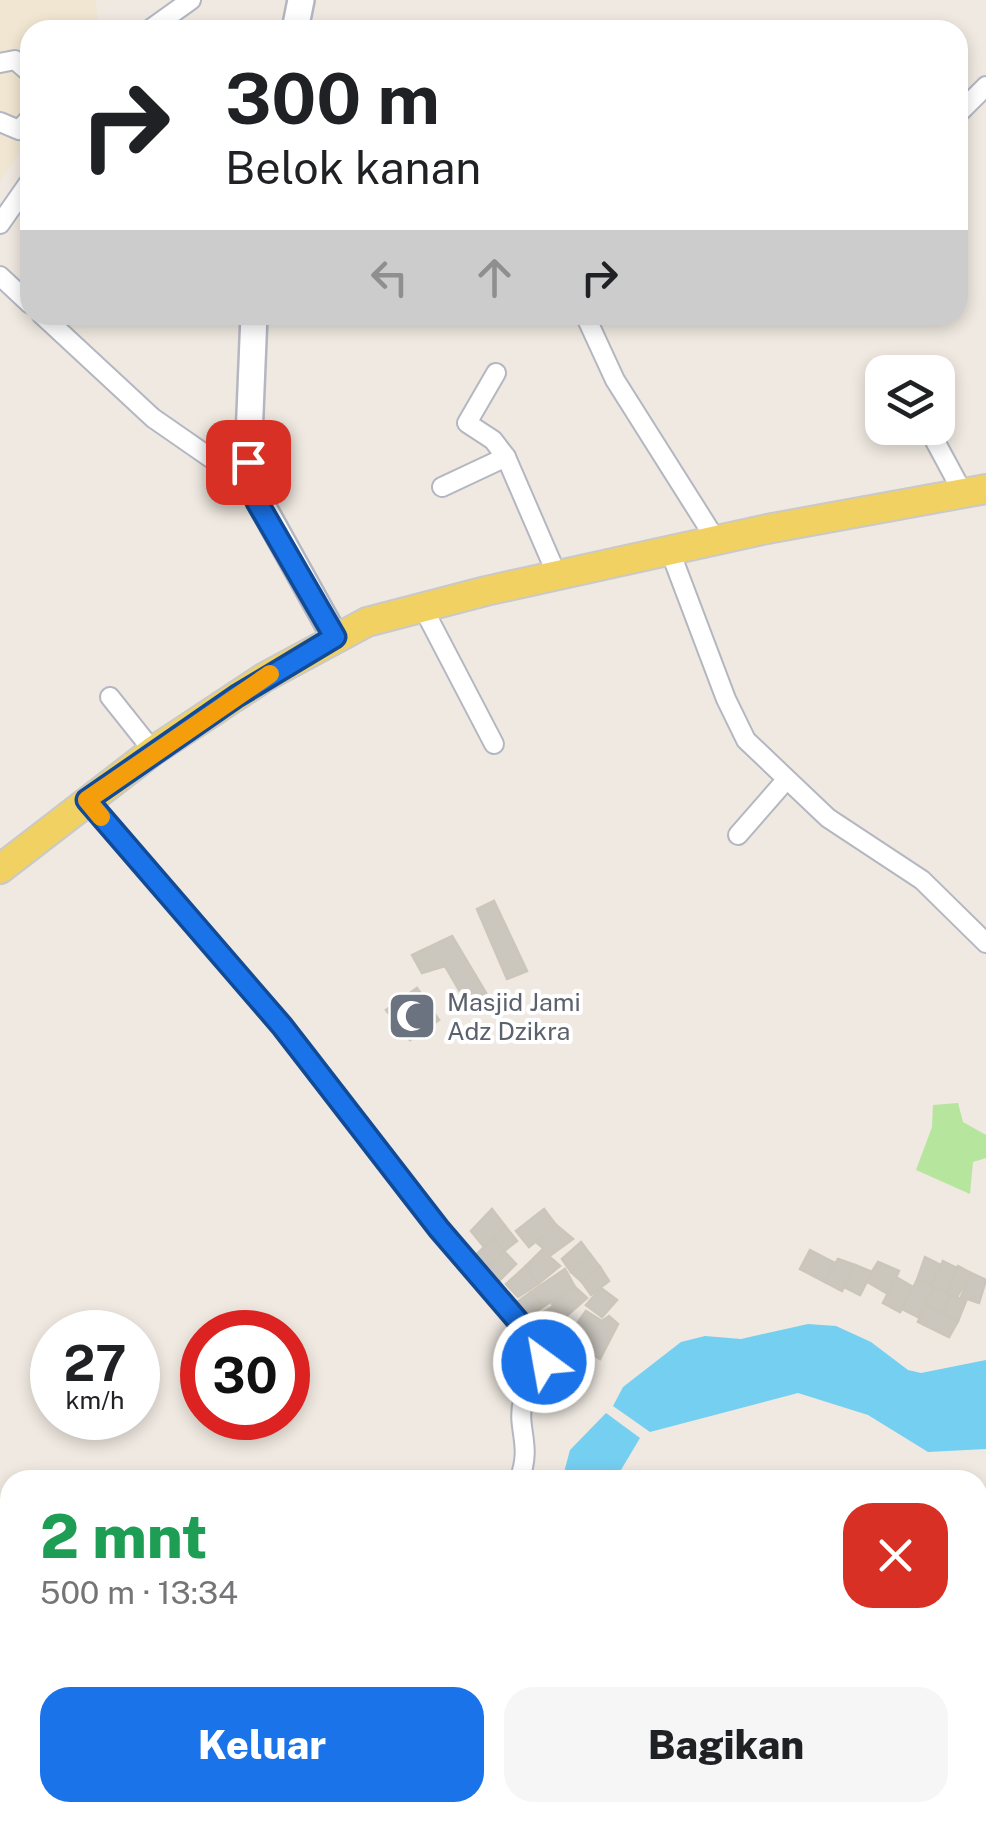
<!DOCTYPE html>
<html lang="id">
<meta charset="utf-8">
<style>
:root{--surface:#fff;--page:#f6f6f6;--text:#202124;--muted:#757577;--accent:#1a73e8}
body{margin:0;font-family:"Public Sans",sans-serif;background:var(--page);color:var(--text);height:100vh;display:flex;flex-direction:column;font-size:38px;white-space:nowrap}
*{box-sizing:border-box;margin:0}
p{font-size:32px;color:var(--muted)}
.icon{flex:none;width:55px;height:55px;fill:none;stroke:currentColor;stroke-width:2;stroke-linecap:round;stroke-linejoin:round}
.map{position:relative;flex:1;overflow:hidden}
.panel{position:absolute;left:0px;top:1470px;width:988px;height:352px;display:flex;flex-direction:column;background:var(--surface);border-radius:30px 30px 0 0;box-shadow:0 5px 15px #0003}
.panel>*{flex:none}
.banner{position:absolute;left:20px;top:20px;width:948px;height:305px;border-radius:30px;box-shadow:0 5px 15px #0003;background:#fff;color:var(--text);overflow:hidden}
.tools{position:absolute;left:865px;top:355px;display:grid;gap:20px}
.tools a{display:grid;place-items:center;width:90px;height:90px;border-radius:20px;background:var(--surface);box-shadow:0 5px 15px #0003;font-size:50px}
.speed{position:absolute;left:30px;top:1310px;display:flex;gap:20px;font-size:50px;font-weight:700;text-align:center}
.speed>*{display:grid;place-content:center;width:130px;height:130px;border-radius:50%;background:var(--surface);box-shadow:0 5px 15px #0003;line-height:1}
.speed small{font-size:25px;font-weight:400}
.speed .limit{border:15px solid #d22;background:#fff;color:#111}
.pin{position:absolute;display:grid;place-items:center;width:85px;height:85px;color:#fff;margin:-42px;border-radius:20px;box-shadow:0 5px 15px #0006}
.me{position:absolute;width:110px;margin:-55px;rotate:328deg;stroke-linejoin:round;filter:drop-shadow(0 0 8px #0008)}
.turn{display:flex;align-items:center;gap:35px;height:210px;padding:0 40px;font-size:45px}
.turn .icon{width:130px;height:130px;stroke-width:2.5}
.turn b{display:block;font-size:70px;line-height:85px}
.lanes{display:flex;align-items:center;height:95px;padding:0 40px;background:#0003;justify-content:center;gap:50px;direction:ltr}
.lanes .off{opacity:.35}
.round{display:grid;place-items:center;flex:none;width:105px;height:105px;border-radius:30px;background:var(--page)}
.summary{display:flex;align-items:center;justify-content:space-between;height:170px;padding:0 40px}
h1{font-size:60px;font-weight:800;line-height:75px;color:#1e9e55}
.primary-button{display:flex;gap:20px;margin-top:auto;padding:20px 40px}
.primary-button a{flex:1;height:115px;border-radius:30px;background:var(--accent);color:#fff;font-size:40px;font-weight:800;line-height:115px;text-align:center}
.primary-button a+a{background:var(--page);color:var(--text)}
.map>svg:first-child{display:block}
.education{fill:#f0e6d1}
.green{fill:#b6e59e}
.water{fill:#75cff0}
.building{fill:#cbc7bf;stroke:#cbc5ba;stroke-width:2.5}
.lines{fill:none;stroke-linecap:round;stroke-linejoin:round}
.street-casing{stroke:#b4b7c1;stroke-width:22}
.secondary-casing{stroke:#b4b7c1;stroke-width:30}
.primary-casing{stroke:#c9c9c9;stroke-width:32}
.street{stroke:#fff;stroke-width:18}
.secondary{stroke:#fff;stroke-width:25}
.primary{stroke:#f2d163;stroke-width:28}
.route-casing{stroke:#114b97;stroke-width:25}
.route{stroke:#1a73e8;stroke-width:18}
.slow{stroke:#f59e0b;stroke-width:18}
.labels{text-anchor:middle;dominant-baseline:central;stroke-width:8;stroke-linejoin:round;paint-order:stroke}
.worship-label{font-size:25px;fill:#5b616d;stroke:#fff;text-anchor:start}
</style>
<div class="map">
<svg width="986" height="1821" viewBox="0 0 986 1821">
<rect width="100%" height="100%" fill="#efe9e1"/>
<!-- education -->
<polygon class="education" points="0,0 95,0 100,30 30,30 30,137 0,181"/>
<!-- green -->
<polygon class="green" points="958,1103 963,1122 986,1135 986,1158 973,1162 970,1194 916,1170 932,1127 933,1105"/>
<!-- water -->
<g class="water">
<polygon points="808,1324 836,1326 871,1342 908,1370 921,1373 986,1360 986,1449 928,1452 868,1415 798,1393 650,1432 613,1406 623,1387 681,1342 705,1336 741,1339"/>
<polygon points="606,1413 640,1438 615,1480 562,1480 570,1450"/>
</g>
<!-- building -->
<g class="building">
<polygon points="494,901 527,971 507,979 477,909"/>
<polygon points="452,936 486,993 466,1002 445,966 422,973 412,955"/>
<polygon points="417,988 439,1020 410,1040 386,1010"/>
<polygon points="492,1209 505,1226 484,1247 471,1231"/>
<polygon points="544,1209 556,1225 529,1247 516,1231"/>
<polygon points="555,1224 573,1239 551,1255 536,1242"/>
<polygon points="505,1226 517,1241 504,1251 493,1238"/>
<polygon points="493,1238 504,1251 484,1270 474,1257"/>
<polygon points="581,1242 590,1254 571,1272 562,1259"/>
<polygon points="542,1250 560,1266 538,1284 526,1266"/>
<polygon points="810,1250 835,1263 825,1282 800,1269"/>
<polygon points="504,1251 516,1264 497,1283 486,1277 484,1270"/>
<polygon points="590,1254 600,1267 582,1282 571,1272"/>
<polygon points="925,1257 941,1265 931,1286 917,1280"/>
<polygon points="838,1259 855,1265 842,1291 825,1282"/>
<polygon points="943,1261 957,1268 947,1293 931,1286"/>
<polygon points="878,1262 899,1271 888,1294 866,1281"/>
<polygon points="855,1265 872,1272 860,1295 844,1287"/>
<polygon points="526,1266 538,1284 518,1297 506,1284"/>
<polygon points="958,1266 971,1273 957,1297 947,1293"/>
<polygon points="600,1267 609,1281 591,1295 582,1282"/>
<polygon points="565,1269 575,1287 544,1306 531,1292"/>
<polygon points="971,1273 986,1280 979,1303 961,1297"/>
<polygon points="896,1277 913,1287 900,1312 883,1303"/>
<polygon points="917,1280 934,1287 918,1317 902,1309"/>
<polygon points="575,1287 587,1298 563,1319 552,1304"/>
<polygon points="934,1287 951,1295 942,1313 925,1305"/>
<polygon points="601,1288 617,1300 602,1317 586,1305"/>
<polygon points="531,1292 544,1306 528,1317 516,1303"/>
<polygon points="951,1295 966,1301 958,1321 942,1313"/>
<polygon points="925,1305 958,1321 949,1337 918,1322"/>
<polygon points="552,1307 569,1326 548,1341 529,1322"/>
<polygon points="586,1311 602,1321 609,1316 618,1324 600,1359 582,1348 565,1363 557,1352"/>
</g>
<g class="lines">
<!-- street casing -->
<g class="street-casing">
<g id="street">
<polyline points="149,30 191,0"/>
<polyline points="0,63 15,60 30,73"/>
<polyline points="958,114 986,86"/>
<polyline points="0,122 19,130 30,118"/>
<polyline points="0,224 30,181"/>
<polyline points="0,276 30,304"/>
<polyline points="42,315 153,418 251,486"/>
<polyline points="585,315 615,380 716,540"/>
<polyline points="496,373 467,423 493,440 506,457 557,575"/>
<polyline points="928,428 963,493"/>
<polyline points="442,487 506,457"/>
<polyline points="670,551 726,699 746,740 828,818 922,880 986,943"/>
<polyline points="422,606 494,744"/>
<polyline points="110,697 153,751"/>
<path d="M87,800L282,1026L439,1229L543,1350C547,1370 527,1382 523,1401C516,1429 533,1445 519,1480"/>
<polyline points="738,835 786,780"/>
<polyline points="453,1821 456,1812"/>
</g>
</g>
<!-- secondary casing -->
<g class="secondary-casing">
<g id="secondary">
<polyline points="295,30 301,0"/>
<polyline points="254,315 248,462 251,486 335,637"/>
</g>
</g>
<!-- primary casing -->
<g class="primary-casing">
<polyline id="primary" points="0,869 153,751 265,677 367,622 486,591 767,529 986,489"/>
</g>
<!-- street -->
<use href="#street" class="street"/>
<!-- secondary -->
<use href="#secondary" class="secondary"/>
<!-- primary -->
<use href="#primary" class="primary"/>
</g>
<g class="lines">
<!-- route casing -->
<g class="route-casing">
<polyline id="route" points="248,462 257,502 335,637 237,696 87,800 282,1026 439,1229 543,1350 544,1362"/>
</g>
<!-- route -->
<use href="#route" class="route"/>
<!-- slow -->
<polyline class="slow" points="101,817 87,800 270,674"/>
</g>
<!-- icons -->
<defs>
<g id="mosque-square" transform="scale(2.5)"><rect x="-9" y="-9" width="18" height="18" rx="4" fill="#6b7280" stroke="#fff"/><path d="M3.5-4.9A6 6 0 1 0 3.5 4.9A5 5 0 1 1 3.5-4.9Z" fill="#fff"/></g>
</defs>
<g fill-rule="evenodd">
<use href="#mosque-square" x="412" y="1016"/>
</g>
<g class="labels">
<!-- worship labels -->
<g class="worship-label">
<text x="447" y="1002">Masjid Jami<tspan x="447" dy="29">Adz Dzikra</tspan></text>
</g>
</g>
</svg>
<div class="tools">
<a><svg class="icon" aria-label="layers" viewBox="0 0 24 24"><path d="M12 4l9 5-9 5-9-5zM3 14l9 5 9-5"/></svg></a>
</div>
<div class="speed"><div>27<small>km/h</small></div><div class="limit">30</div></div>
<div class="pin" style="left:248px;top:462px;background:#d93025"><svg class="icon" aria-label="arrive" viewBox="0 0 24 24"><path d="M6 21V4h12l-3 4 3 4H6"/></svg></div>
<svg class="me" style="left:544px;top:1362px" viewBox="-20 -20 40 40"><circle r="17" fill="#1a73e8" stroke="#fff" stroke-width="3"/><path d="M0-11L8 9 0 5-8 9z" fill="#fff"/></svg>
<div class="banner">
<div class="turn"><svg class="icon" aria-label="right" viewBox="0 0 24 24"><path d="M7 20v-9h11M14 6l5 5-5 5"/></svg><div><b>300 m</b>Belok kanan</div></div>
<div class="lanes"><svg class="icon off" aria-label="left" viewBox="0 0 24 24"><path d="M17 20v-9H6M10 6l-5 5 5 5"/></svg><svg class="icon off" aria-label="ahead" viewBox="0 0 24 24"><path d="M12 20V5M6 11l6-6 6 6"/></svg><svg class="icon" aria-label="right" viewBox="0 0 24 24"><path d="M7 20v-9h11M14 6l5 5-5 5"/></svg></div>
</div>
<section class="panel">
<div class="summary"><div><h1>2 mnt</h1><p>500 m · 13:34</p></div><a class="round" style="background:#d93025;color:#fff"><svg class="icon" aria-label="close" viewBox="0 0 24 24"><path d="M6 6l12 12M18 6L6 18"/></svg></a></div>
<div class="primary-button"><a>Keluar</a><a>Bagikan</a></div>
</section>
</div>
